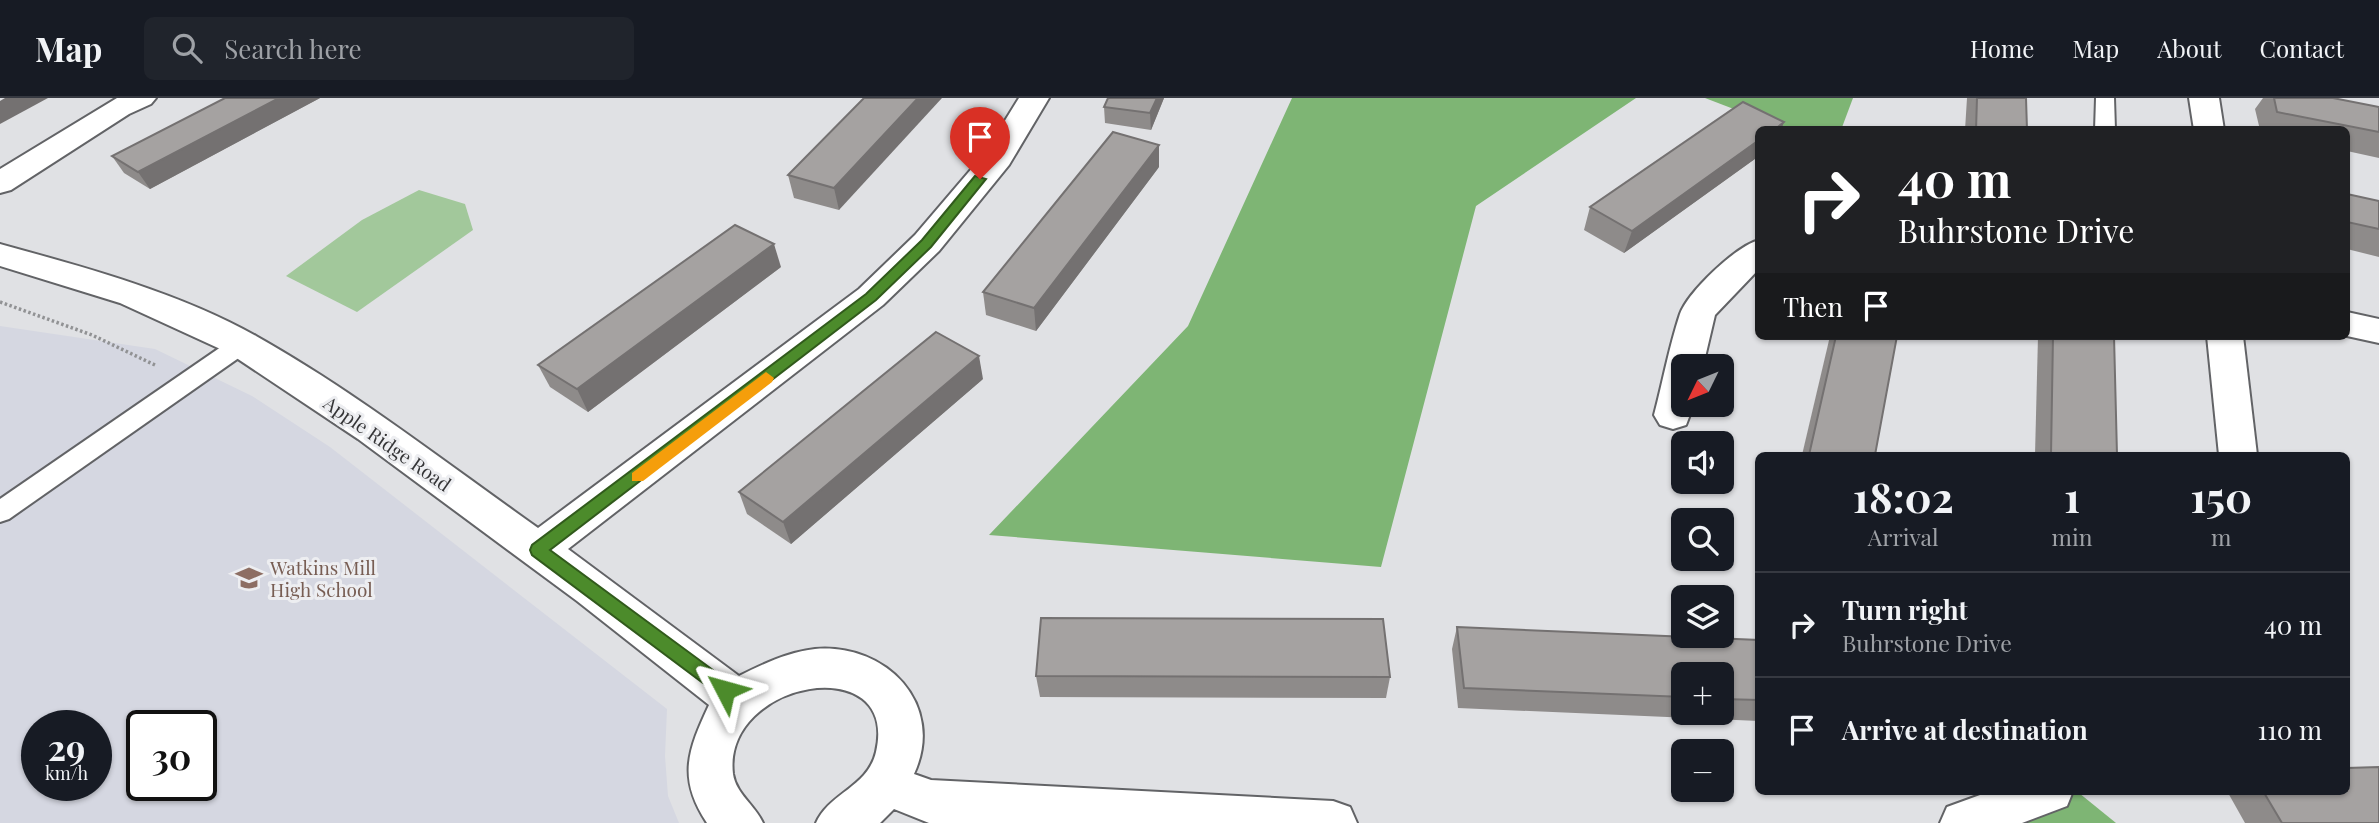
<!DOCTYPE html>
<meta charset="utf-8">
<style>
:root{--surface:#171b24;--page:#20242c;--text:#f1f3f6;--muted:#9ea1a6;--line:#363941}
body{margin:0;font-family:"Playfair Display",serif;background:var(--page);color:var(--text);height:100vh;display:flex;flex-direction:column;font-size:26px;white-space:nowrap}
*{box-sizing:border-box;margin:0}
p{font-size:23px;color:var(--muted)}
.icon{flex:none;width:38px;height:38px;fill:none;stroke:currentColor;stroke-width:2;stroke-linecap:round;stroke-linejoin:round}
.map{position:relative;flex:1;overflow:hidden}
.side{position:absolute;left:1755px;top:354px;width:595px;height:343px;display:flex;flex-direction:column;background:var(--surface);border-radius:10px;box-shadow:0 2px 5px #0004}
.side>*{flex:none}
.guide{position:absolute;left:1755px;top:28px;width:595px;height:214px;border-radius:10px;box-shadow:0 2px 5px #0004;background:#202124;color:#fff;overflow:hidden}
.needle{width:46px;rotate:227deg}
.tools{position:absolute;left:1671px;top:256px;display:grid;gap:14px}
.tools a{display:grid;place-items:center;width:63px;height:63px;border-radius:10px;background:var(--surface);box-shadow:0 2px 5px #0004;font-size:35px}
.speed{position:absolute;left:21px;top:612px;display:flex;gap:14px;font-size:35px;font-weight:700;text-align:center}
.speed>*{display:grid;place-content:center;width:91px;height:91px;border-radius:50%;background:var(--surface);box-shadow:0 2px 5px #0004;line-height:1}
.speed small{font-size:18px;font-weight:400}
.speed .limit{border:4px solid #111;border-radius:10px;background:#fff;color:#111}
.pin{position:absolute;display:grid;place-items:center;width:60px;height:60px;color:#fff;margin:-72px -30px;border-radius:50% 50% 50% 0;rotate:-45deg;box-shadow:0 0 7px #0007}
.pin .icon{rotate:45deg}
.me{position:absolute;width:77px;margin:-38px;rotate:309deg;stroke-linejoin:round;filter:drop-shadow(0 0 5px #0008)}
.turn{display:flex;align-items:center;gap:24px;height:147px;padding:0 28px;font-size:32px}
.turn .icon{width:91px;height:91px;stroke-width:2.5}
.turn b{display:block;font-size:49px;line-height:60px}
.then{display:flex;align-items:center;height:66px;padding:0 28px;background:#0003;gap:14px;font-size:26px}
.eta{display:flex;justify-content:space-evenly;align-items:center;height:119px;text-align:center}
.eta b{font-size:42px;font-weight:700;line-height:49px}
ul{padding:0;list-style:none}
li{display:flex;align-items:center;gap:21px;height:105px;padding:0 28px;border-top:2px solid var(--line)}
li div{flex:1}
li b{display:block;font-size:26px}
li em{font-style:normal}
header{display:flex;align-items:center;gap:42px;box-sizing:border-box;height:98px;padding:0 35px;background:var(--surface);border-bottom:2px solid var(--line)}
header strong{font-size:33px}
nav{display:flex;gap:38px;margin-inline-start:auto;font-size:24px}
.search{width:490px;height:63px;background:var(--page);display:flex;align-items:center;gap:18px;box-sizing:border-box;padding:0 24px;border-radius:10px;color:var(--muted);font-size:26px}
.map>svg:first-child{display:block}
.built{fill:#d5d7e1;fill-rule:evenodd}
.green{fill:#a2c89b}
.forest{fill:#7eb574}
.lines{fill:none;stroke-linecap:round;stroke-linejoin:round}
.service-casing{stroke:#626366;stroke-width:4}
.minor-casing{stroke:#626366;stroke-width:4}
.path{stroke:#919294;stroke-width:3.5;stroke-dasharray:2.5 2.5;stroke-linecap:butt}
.service{fill:#fff;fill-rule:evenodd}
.minor{fill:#fff;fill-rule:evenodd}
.wall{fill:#8e8b8a;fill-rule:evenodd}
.shaded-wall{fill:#747171}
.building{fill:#a5a2a1;stroke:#747171;stroke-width:2}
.route{fill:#4c8b2b;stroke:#315a1c;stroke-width:2}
.slow{fill:#f59e0b}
.labels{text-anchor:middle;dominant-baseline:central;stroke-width:6;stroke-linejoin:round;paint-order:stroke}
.street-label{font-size:19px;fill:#353537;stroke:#edeef1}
.education-label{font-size:19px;fill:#785e54;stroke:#edeef1;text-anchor:start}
</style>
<header>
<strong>Map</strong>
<div class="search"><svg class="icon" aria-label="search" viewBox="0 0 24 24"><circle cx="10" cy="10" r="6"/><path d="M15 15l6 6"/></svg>Search here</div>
<nav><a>Home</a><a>Map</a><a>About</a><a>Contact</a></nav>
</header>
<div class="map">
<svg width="2379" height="725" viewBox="0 0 2379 725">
<rect width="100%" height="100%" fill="#e0e1e4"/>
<!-- built -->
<path class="built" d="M0,228L155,251L252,298L330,349L667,611L665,658L668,698L679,725H0ZM37,628H96V688H37ZM142,628H201V688H142Z"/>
<!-- green -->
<polygon class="green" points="419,92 465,106 473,132 357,214 286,178 362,122"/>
<!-- forest -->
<g class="forest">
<polygon points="1292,0 1636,0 1476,108 1381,469 989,437 1188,228"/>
<polygon points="1705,0 1853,0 1841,32 1786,31"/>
<polygon points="2079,695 2116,725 1999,725"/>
</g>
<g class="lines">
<!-- service casing -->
<g class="service-casing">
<g id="service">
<polygon points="2096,0 2114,0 2115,32 2095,32"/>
<polygon points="242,238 250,240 253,246 250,252 9,421 0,424 0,401 234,240"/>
</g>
</g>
<!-- minor casing -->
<g class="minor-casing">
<g id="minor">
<polygon points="117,0 156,0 151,6 129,16 11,92 0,95 0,71"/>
<path d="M1019,0H1049L1009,67L939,153L883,207L568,451L739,578C763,566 788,554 815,551C886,545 946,606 914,676L931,682L1333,703L1350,709L1357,725H929L894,711L880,725H816C829,695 868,689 876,654C900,551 722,582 733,676C736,696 755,707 763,725H707C677,680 688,652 709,607L577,503L358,341L229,255L120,205L0,168V146C84,169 180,195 256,238C354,293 446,365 538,430L859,191L915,137L985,55Z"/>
<polygon points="2189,0 2219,0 2224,32 2194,32"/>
<path d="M1759,142V171L1715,217L1703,268H1684V306H1694L1686,327L1673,331L1660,327L1654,317C1663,283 1669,249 1680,216C1688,194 1736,148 1759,142Z"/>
<polygon points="2347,214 2379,221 2379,245 2347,238"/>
<polygon points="2207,238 2243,238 2257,357 2219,357"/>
<polygon points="1991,693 2073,693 2067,708 2022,725 1940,725 1947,709"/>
</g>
</g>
<!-- path -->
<polyline class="path" points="0,204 92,237 157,268"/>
<!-- service -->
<use href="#service" class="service"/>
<!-- minor -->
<use href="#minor" class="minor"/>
</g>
<!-- wall -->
<g class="wall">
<polygon points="225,0 320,0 150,91 124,75 112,58"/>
<polygon points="864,0 839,112 794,100 788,77"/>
<polygon points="1164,0 1151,32 1105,25 1104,9"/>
<polygon points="1967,0 2026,0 2027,32 1965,32"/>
<polygon points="2263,0 2333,0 2379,9 2379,60 2347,53 2347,32 2260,32 2255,11"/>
<polygon points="1743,4 1784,24 1781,32 1759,32 1759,58 1624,155 1584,132 1590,109"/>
<polygon points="1159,69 1036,233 986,217 983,194"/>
<polygon points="2347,96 2379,103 2379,159 2347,151"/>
<polygon points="781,169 588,314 550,289 538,267"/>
<polygon points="1830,238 1897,238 1875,357 1802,357"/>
<polygon points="2038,238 2114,238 2117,357 2035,357"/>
<polygon points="983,281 791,446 747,416 739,394"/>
<path d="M1457,529L1759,542V623L1458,610L1452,551ZM1684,576H1722V614H1684Z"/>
<polygon points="1036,578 1390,579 1386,600 1040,599"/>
<polygon points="2227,693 2347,693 2379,725 2245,725"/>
</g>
<!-- shaded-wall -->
<g class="shaded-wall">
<polygon points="5,0 48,0 0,26 0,3"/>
<polygon points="279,0 320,0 150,91 138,74"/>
<polygon points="918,0 942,0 839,112 834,90"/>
<polygon points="1157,0 1164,0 1151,32 1150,15"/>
<polygon points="1784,24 1781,32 1774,32"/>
<polygon points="1759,42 1759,58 1624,155 1632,133"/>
<polygon points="1159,47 1159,69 1036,233 1034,210"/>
<polygon points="774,146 781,169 588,314 577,291"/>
<polygon points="979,258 983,281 791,446 783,424"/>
</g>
<!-- building -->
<g class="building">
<polygon points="225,0 279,0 138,74 112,58"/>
<polygon points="864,0 918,0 834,90 788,77"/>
<polygon points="1108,0 1157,0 1150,15 1104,9"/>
<polygon points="1977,0 2026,0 2027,32 1976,32"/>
<polygon points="2274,0 2333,0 2379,9 2379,34 2277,14"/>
<polygon points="1743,4 1784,24 1774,32 1759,32 1759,42 1632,133 1590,109"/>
<polygon points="1113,34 1159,47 1034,210 983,194"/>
<polygon points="2347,96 2379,103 2379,131 2347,124"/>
<polygon points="735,127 774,146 577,291 538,267"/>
<polygon points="936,234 979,258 783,424 739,394"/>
<polygon points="1836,238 1897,238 1875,357 1809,357"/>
<polygon points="2053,238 2114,238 2117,357 2051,357"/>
<polygon points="1041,520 1383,521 1390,579 1036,578"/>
<polygon points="1457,529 1759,542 1759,602 1722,601 1722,576 1684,576 1684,599 1464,590"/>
<polygon points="2379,669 2379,725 2282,725 2263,693 2347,693 2347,670"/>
</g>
<!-- route -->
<polygon class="route" points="975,78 986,81 931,149 876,202 550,452 732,586 734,592 732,597 719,597 532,457 530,452 532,447 866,196 922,142"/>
<!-- slow -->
<polygon class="slow" points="766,274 774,280 772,284 643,383 632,383 632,375"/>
<!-- icons -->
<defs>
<g id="school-bare" transform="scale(2.1)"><path d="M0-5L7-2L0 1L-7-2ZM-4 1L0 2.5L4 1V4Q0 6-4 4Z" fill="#8d6e63" stroke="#edeef1" stroke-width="2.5" paint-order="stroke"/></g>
</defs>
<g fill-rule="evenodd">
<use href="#school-bare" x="249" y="480"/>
</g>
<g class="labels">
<!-- street labels -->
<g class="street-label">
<text transform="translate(388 345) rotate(35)">Apple Ridge Road</text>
</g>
<!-- education labels -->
<g class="education-label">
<text x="270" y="469">Watkins Mill<tspan x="270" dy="22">High School</tspan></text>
</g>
</g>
</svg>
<div class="tools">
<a><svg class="needle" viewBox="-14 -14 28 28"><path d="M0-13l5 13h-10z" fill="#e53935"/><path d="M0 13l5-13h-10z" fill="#9ea1a6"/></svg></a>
<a><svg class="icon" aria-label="sound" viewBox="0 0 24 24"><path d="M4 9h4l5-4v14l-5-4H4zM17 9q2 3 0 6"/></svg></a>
<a><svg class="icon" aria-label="search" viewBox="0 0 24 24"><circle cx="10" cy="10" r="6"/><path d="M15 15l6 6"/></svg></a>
<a><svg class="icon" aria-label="layers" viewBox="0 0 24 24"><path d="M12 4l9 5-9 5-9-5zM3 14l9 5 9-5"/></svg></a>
<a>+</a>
<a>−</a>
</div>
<div class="speed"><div>29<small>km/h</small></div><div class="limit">30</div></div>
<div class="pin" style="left:980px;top:81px;background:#d93025"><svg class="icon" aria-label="arrive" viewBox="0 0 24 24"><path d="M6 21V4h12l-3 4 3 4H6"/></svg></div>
<svg class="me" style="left:725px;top:592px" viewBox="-20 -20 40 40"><path d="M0-17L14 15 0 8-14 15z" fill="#4c8b2b" stroke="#fff" stroke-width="4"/></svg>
<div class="guide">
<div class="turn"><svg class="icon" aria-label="right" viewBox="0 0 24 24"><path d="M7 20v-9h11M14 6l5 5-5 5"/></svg><div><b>40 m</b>Buhrstone Drive</div></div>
<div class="then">Then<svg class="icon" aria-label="arrive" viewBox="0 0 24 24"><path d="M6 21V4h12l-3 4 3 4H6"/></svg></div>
</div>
<section class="side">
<div class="eta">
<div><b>18:02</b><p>Arrival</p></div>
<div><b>1</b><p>min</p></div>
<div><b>150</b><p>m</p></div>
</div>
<ul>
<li><svg class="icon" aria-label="right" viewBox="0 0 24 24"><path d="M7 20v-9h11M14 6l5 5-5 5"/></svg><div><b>Turn right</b><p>Buhrstone Drive</p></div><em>40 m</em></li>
<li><svg class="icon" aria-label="arrive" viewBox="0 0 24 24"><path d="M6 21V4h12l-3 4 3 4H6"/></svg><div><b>Arrive at destination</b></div><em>110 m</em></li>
</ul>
</section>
</div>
